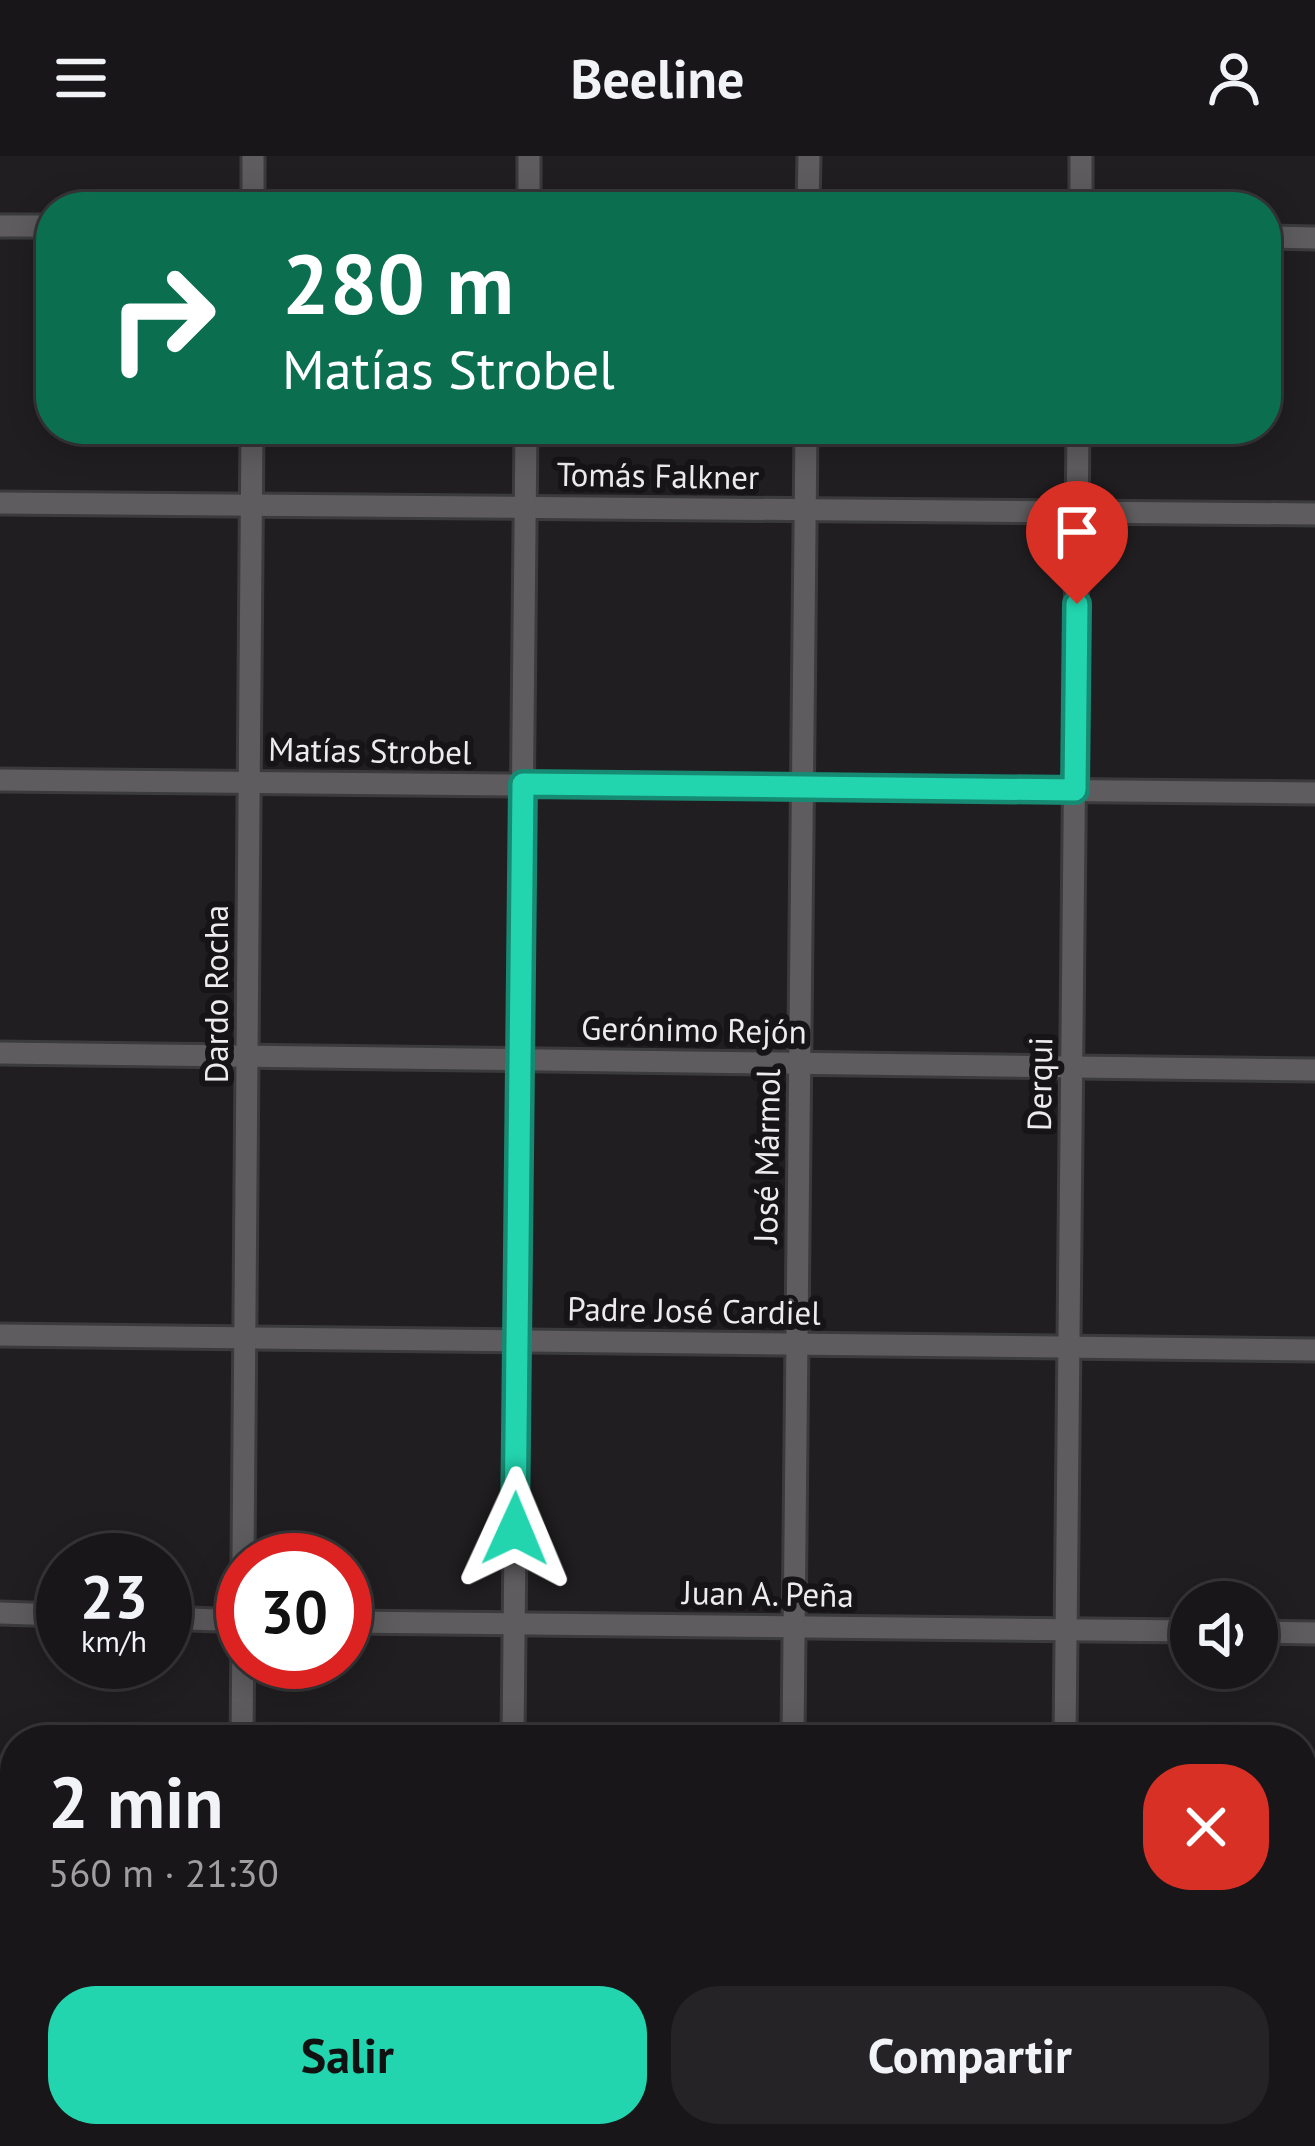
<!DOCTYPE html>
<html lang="es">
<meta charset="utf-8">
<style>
:root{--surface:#181618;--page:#252325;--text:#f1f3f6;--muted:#9f9fa2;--line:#363537;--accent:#22d5af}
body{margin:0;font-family:"PT Sans",sans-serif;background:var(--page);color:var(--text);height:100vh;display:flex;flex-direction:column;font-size:45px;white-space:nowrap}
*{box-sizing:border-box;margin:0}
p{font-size:39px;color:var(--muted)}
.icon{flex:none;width:66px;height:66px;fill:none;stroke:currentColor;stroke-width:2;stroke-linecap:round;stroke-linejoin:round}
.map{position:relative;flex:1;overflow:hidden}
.details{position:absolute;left:0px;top:1569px;width:1317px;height:423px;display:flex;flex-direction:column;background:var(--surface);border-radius:48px 48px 0 0;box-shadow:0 6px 30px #0003,0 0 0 3px var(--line)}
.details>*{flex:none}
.guide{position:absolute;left:36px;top:36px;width:1245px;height:252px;border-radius:48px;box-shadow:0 6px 30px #0003,0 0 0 3px var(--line);background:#0b6e4f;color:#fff;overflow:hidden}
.controls{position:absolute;left:1170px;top:1425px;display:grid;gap:24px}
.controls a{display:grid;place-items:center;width:108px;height:108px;border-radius:50%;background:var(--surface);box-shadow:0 6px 30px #0003,0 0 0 3px var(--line);font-size:60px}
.speed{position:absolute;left:36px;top:1377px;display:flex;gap:24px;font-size:60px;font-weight:700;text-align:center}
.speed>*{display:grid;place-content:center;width:156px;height:156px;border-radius:50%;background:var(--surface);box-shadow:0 6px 30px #0003,0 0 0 3px var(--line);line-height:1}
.speed small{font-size:30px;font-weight:400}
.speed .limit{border:18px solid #d22;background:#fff;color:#111}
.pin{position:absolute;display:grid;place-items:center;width:102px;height:102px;color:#fff;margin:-123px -51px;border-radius:50% 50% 50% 0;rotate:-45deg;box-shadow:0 0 12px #0007}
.pin .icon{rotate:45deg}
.me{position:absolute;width:132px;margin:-66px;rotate:1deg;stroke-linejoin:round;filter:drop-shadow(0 0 9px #0008)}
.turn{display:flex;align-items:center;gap:42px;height:252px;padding:0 48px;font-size:54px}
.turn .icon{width:156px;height:156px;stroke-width:2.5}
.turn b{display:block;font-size:84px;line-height:102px}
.round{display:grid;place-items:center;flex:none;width:126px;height:126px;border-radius:48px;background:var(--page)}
.overview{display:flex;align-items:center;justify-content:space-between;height:204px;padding:0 48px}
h1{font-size:72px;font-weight:700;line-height:90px}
.primary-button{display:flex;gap:24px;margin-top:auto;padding:24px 48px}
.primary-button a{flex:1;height:138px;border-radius:48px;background:var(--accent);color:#111;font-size:48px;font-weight:700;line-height:138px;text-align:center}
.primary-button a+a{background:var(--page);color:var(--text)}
header{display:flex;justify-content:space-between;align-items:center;height:156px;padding:0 48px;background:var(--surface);font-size:54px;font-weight:700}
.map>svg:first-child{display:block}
.green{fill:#451a4b}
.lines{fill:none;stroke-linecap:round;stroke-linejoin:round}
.street-casing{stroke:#3b3a3c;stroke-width:27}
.secondary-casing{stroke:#3b3a3c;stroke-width:36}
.primary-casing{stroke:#3b3a3c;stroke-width:39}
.street{stroke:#5e5c5e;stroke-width:21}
.secondary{stroke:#5e5c5e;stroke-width:30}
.primary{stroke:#aa7caf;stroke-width:33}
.route-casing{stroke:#168a72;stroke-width:30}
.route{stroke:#22d5af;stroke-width:21}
.labels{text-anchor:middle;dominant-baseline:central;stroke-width:12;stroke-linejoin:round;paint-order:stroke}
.street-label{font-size:33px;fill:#edebed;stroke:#161417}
</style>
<header><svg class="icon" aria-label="menu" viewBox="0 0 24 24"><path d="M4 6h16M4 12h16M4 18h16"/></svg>Beeline<svg class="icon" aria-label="person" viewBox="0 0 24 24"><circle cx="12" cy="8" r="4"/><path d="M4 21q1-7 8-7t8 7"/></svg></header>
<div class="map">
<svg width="1315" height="1990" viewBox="0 0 1315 1990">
<rect width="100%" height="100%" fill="#201e20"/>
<!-- green -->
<g class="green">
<polygon points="126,1977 227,1977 227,1990 133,1990"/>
<rect x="250" y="1977" width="251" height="13"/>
<rect x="515" y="1977" width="267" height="13"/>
</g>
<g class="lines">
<!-- street casing -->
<g class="street-casing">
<g id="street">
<polyline points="253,51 253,0"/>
<polyline points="529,51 529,0"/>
<polyline points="808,51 809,0"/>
<polyline points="1081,51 1081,0"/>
<polyline points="0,70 51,70"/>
<polyline points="1266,81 1315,82"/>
<polyline points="0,347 1315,358"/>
<polyline points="0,624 1315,637"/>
<polyline points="0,897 1315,914"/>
<polyline points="0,1179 1315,1194"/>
<polyline points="243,1404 252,273"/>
<polyline points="0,1457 63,1459"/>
<polyline points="165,1462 243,1465"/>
<polyline points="345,1466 1191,1475"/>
<polyline points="1257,1476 1315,1477"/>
<polyline points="242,1584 243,1472"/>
<polyline points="513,1584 526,273"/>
<polyline points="793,1584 806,273"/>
<polyline points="1065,1584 1078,273"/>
<polyline points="0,1736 15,1736"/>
<polyline points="1302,1747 1315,1747"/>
<polyline points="239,1990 239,1977"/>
<polyline points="509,1990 509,1977"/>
<polyline points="786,1990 786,1977"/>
<polyline points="1061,1990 1061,1977"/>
</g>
</g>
<!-- secondary casing -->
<g class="secondary-casing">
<g id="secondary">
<polyline points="0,1757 15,1787"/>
<polyline points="0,1969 10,1990"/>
<polyline points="110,1977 116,1990"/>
</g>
</g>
<!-- primary casing -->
<g class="primary-casing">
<g id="primary">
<polyline points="0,1831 15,1861"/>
<polyline points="0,1896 15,1926"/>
<polyline points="40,1977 47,1990"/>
<polyline points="72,1977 79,1990"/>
</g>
</g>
<!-- street -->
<use href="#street" class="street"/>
<!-- secondary -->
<use href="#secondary" class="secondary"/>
<!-- primary -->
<use href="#primary" class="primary"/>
</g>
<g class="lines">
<!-- route casing -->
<g class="route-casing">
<polyline id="route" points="515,1373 523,628 1075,634 1077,448"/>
</g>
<!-- route -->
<use href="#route" class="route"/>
</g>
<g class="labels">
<!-- street labels -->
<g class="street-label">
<text transform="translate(658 319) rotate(1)">Tomás Falkner</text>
<text transform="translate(370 594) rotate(1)">Matías Strobel</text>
<text transform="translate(215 838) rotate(-90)">Dardo Rocha</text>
<text transform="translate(694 873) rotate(1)">Gerónimo Rejón</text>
<text transform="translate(1039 928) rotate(-89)">Derqui</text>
<text transform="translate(766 1000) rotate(-89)">José Mármol</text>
<text transform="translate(694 1154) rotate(1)">Padre José Cardiel</text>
<text transform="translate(768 1437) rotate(1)">Juan A. Peña</text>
</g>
</g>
</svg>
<div class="controls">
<a><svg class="icon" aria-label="sound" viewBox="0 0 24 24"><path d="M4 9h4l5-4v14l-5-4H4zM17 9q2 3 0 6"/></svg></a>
</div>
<div class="speed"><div>23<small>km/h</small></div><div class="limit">30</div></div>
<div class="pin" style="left:1077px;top:448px;background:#d93025"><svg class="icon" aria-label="arrive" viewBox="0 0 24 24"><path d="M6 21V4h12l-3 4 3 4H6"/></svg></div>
<svg class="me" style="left:515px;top:1373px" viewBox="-20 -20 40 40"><path d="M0-17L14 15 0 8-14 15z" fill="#22d5af" stroke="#fff" stroke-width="4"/></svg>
<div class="guide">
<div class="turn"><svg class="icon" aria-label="right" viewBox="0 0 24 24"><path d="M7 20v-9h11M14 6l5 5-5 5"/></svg><div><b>280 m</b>Matías Strobel</div></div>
</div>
<section class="details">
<div class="overview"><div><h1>2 min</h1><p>560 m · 21:30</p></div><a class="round" style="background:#d93025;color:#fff"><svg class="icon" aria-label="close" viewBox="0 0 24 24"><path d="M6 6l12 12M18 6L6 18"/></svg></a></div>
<div class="primary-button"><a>Salir</a><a>Compartir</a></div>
</section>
</div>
